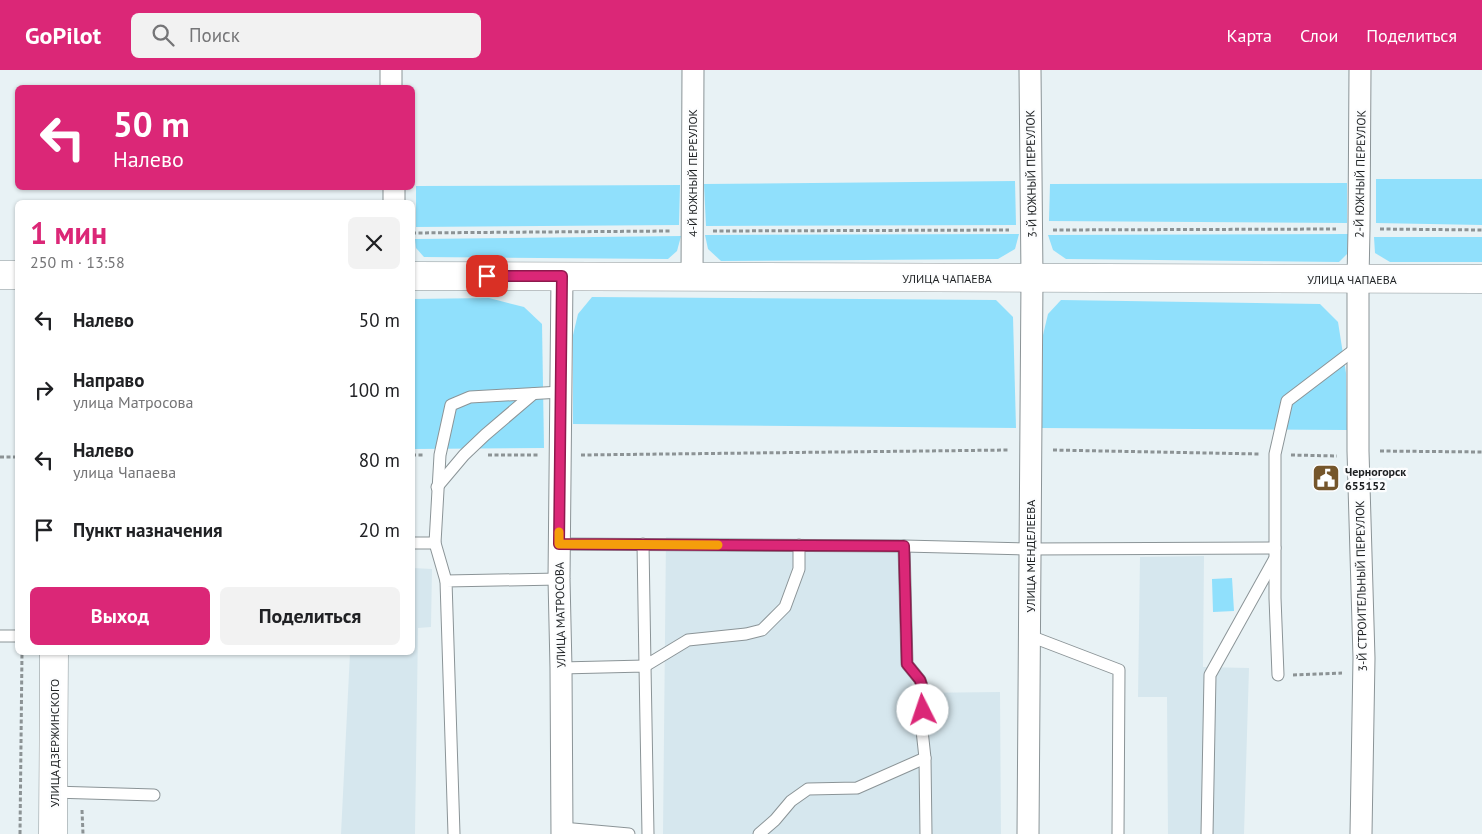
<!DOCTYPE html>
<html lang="ru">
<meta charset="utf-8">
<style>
:root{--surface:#fff;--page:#f2f2f2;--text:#202124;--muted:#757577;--accent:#db2777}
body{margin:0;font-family:"PT Sans",sans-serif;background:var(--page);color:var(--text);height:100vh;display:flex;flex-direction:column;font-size:19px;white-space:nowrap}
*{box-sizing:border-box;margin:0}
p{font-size:16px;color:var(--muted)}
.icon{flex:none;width:28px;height:28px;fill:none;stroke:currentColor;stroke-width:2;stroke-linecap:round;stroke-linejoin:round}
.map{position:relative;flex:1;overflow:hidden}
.drawer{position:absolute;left:15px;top:130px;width:400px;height:455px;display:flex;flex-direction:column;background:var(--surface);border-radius:8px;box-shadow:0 1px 4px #0004}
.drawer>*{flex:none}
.hud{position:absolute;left:15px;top:15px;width:400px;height:105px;border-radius:8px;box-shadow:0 1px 4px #0004;background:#db2777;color:#fff;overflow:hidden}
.pin{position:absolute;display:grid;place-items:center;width:42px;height:42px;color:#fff;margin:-21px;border-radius:10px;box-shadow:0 2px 8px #0006}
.me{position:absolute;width:55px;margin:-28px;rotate:356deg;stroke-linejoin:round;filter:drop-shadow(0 0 4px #0008)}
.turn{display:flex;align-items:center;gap:18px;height:105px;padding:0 15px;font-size:22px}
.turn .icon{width:65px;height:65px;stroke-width:2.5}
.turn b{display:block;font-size:35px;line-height:42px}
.round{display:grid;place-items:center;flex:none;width:52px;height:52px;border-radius:8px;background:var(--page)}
.headline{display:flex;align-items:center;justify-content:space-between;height:85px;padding:0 15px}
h1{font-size:30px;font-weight:700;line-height:38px;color:var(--accent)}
.primary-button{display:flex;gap:10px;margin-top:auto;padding:10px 15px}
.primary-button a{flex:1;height:58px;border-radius:8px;background:var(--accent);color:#fff;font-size:20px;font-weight:700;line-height:58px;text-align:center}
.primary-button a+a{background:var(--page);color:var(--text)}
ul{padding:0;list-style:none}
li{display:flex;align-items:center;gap:15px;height:70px;padding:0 15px}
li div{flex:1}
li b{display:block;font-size:19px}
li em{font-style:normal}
header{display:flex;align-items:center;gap:30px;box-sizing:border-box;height:70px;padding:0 25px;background:var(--accent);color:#fff}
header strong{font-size:24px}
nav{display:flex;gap:28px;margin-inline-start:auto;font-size:18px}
.search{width:350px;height:45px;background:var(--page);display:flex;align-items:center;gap:12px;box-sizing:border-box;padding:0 18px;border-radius:8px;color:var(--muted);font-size:19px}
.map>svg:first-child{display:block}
.built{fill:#d6e7ee}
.green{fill:#90e0fc}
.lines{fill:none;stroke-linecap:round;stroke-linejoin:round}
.lane-casing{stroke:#8b9497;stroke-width:13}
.street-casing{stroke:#8b9497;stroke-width:23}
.secondary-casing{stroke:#8b9497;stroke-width:29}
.path{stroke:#8c9395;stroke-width:3;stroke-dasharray:4 2.5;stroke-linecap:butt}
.lane{stroke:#fff;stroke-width:11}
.street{stroke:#fff;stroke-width:21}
.secondary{stroke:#fff;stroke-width:28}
.route-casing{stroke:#8e194d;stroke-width:12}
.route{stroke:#db2777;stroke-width:9}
.slow{stroke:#f59e0b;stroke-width:9}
.labels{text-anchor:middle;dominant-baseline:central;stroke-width:4.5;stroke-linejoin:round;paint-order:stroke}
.street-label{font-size:12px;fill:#1e2123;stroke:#fcfdfe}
.poi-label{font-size:12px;font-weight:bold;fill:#1e2123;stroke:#fcfdfe;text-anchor:start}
</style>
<header>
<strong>GoPilot</strong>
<div class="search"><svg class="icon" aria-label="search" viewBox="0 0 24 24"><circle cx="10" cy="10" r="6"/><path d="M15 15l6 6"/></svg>Поиск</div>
<nav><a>Карта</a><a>Слои</a><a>Поделиться</a></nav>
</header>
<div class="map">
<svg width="1482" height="764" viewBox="0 0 1482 764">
<rect width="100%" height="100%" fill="#e8f2f5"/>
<!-- built -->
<g class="built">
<polygon points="666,467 908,470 912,623 1000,622 1001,764 663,764"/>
<polygon points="1204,486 1203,597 1249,598 1244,764 1168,764 1167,627 1138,627 1140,487"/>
<polygon points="413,498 432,499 431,557 418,558 415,764 341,764 350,583 412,582"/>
</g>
<!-- green -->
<g class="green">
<polygon points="1376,109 1482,109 1482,155 1376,153"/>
<polygon points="1015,111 1016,155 706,156 704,114"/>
<polygon points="1347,113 1347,153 1049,151 1050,114"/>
<polygon points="680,115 679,155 416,157 416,116"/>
<polygon points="1019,164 1015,179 998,189 721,191 708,179 705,165"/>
<polygon points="1348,164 1347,184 1339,192 1066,189 1053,180 1048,165"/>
<polygon points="681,166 677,181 668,189 424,187 416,178 415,169"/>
<polygon points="1374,167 1482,167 1482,192 1390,192 1375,183"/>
<polygon points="592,227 996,230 1013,247 1016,358 573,354 573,265 578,244"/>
<polygon points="489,228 524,237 542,254 544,378 413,379 412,229"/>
<polygon points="1061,230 1320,234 1338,252 1346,303 1347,360 1042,358 1043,265 1048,244"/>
<polygon points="1232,508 1234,541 1213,542 1212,509"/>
</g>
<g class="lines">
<!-- lane casing -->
<g class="lane-casing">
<g id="lane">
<polyline points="437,417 464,385 485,365 533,324"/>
<polyline points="412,473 435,473"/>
<polyline points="559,474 904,476 1030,479 1275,478"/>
<polyline points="643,474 645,596 688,570 746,564 762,560 785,537 799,499 799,475"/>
<polyline points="904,476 907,594 920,610 926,628 921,651 925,688 926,764"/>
<polyline points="446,511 435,473 440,385 451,335 470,327 561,322"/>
<polyline points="0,566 18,566"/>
<polyline points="1030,566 1119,600 1118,764"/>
<polyline points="561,598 645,596 648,764"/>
<polyline points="1278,605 1275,528 1275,384 1287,331 1358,277"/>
<polyline points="53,722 154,725"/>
<polyline points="562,758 629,764"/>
<polyline points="454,764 446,511 559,509"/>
<polyline points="759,764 775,750 791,731 808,719 857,718 925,688"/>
<polyline points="1207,764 1210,605 1274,490"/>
</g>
</g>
<!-- street casing -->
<g class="street-casing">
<g id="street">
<polyline points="391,0 391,18"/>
<polyline points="1360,0 1359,159 1358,209 1358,381 1364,588 1361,764"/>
<polyline points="394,118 394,132"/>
<polyline points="692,207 693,0"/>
<polyline points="562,764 561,598 559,509 562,206"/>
<polyline points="1028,764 1032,208 1030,0"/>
</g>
</g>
<!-- secondary casing -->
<g class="secondary-casing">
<g id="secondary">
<polyline points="0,205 18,205"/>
<polyline points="412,206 1482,209"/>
<polyline points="53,764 54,582"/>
</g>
</g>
<!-- path -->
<g class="path">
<polyline points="1380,159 1482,160"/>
<polyline points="1053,160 1336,159"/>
<polyline points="713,161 1009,160"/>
<polyline points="412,163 671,161"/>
<polyline points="1053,380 1259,384"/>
<polyline points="1380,381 1482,382"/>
<polyline points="412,385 424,385"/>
<polyline points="488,385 539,385"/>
<polyline points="581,385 1009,380"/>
<polyline points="1291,385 1337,386"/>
<polyline points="0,387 18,387"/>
<polyline points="1293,605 1342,603"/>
<polyline points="82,740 83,764"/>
<polyline points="20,764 22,582"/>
</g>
<!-- lane -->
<use href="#lane" class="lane"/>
<!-- street -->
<use href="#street" class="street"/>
<!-- secondary -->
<use href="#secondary" class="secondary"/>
</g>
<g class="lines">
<!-- route casing -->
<g class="route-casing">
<polyline id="route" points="487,206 562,206 559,474 904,476 907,594 920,610 926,628 923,640"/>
</g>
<!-- route -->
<use href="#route" class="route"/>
<!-- slow -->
<polyline class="slow" points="559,462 559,474 718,475"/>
</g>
<!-- icons -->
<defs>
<g id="civic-square" transform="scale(1.4375)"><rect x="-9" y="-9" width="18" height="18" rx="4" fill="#75562b" stroke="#fcfdfe"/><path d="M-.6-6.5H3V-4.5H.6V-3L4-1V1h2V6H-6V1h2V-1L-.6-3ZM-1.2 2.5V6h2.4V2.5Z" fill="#fff"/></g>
</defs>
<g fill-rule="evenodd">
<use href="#civic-square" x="1326" y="408"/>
</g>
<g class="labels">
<!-- street labels -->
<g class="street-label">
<text transform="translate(692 103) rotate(-90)">4-Й ЮЖНЫЙ ПЕРЕУЛОК</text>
<text transform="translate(1031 104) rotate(-91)">3-Й ЮЖНЫЙ ПЕРЕУЛОК</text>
<text transform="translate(1360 104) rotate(-89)">2-Й ЮЖНЫЙ ПЕРЕУЛОК</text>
<text x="947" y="208">УЛИЦА ЧАПАЕВА</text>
<text x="1352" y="209">УЛИЦА ЧАПАЕВА</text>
<text transform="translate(1030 486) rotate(-90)">УЛИЦА МЕНДЕЛЕЕВА</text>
<text transform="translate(1361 516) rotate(-91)">3-Й СТРОИТЕЛЬНЫЙ ПЕРЕУЛОК</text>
<text transform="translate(560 545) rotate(-91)">УЛИЦА МАТРОСОВА</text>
<text transform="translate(54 673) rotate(-90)">УЛИЦА ДЗЕРЖИНСКОГО</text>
</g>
<!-- poi labels -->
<g class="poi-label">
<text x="1345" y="401">Черногорск<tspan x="1345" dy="14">655152</tspan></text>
</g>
</g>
</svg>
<div class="pin" style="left:487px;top:206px;background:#d93025"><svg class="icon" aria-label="arrive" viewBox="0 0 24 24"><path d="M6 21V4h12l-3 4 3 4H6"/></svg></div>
<svg class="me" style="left:923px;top:640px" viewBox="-20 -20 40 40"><circle r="19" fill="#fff"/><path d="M0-13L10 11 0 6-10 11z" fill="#db2777"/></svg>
<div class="hud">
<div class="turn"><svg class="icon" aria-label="left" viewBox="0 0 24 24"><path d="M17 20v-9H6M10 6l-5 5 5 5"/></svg><div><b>50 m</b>Налево</div></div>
</div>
<section class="drawer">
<div class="headline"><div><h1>1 мин</h1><p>250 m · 13:58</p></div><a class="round"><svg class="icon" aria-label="close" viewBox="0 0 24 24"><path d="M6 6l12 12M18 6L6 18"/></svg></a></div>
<ul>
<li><svg class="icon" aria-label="left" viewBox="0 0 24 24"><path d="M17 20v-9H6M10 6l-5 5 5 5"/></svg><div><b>Налево</b></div><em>50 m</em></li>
<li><svg class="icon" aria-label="right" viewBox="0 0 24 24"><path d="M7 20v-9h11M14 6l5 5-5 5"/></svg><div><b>Направо</b><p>улица Матросова</p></div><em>100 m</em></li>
<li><svg class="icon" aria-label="left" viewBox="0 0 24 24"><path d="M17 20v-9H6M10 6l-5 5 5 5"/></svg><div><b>Налево</b><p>улица Чапаева</p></div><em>80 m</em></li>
<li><svg class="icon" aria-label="arrive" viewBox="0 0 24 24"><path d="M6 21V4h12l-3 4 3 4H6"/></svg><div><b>Пункт назначения</b></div><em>20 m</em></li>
</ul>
<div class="primary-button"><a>Выход</a><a>Поделиться</a></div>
</section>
</div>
